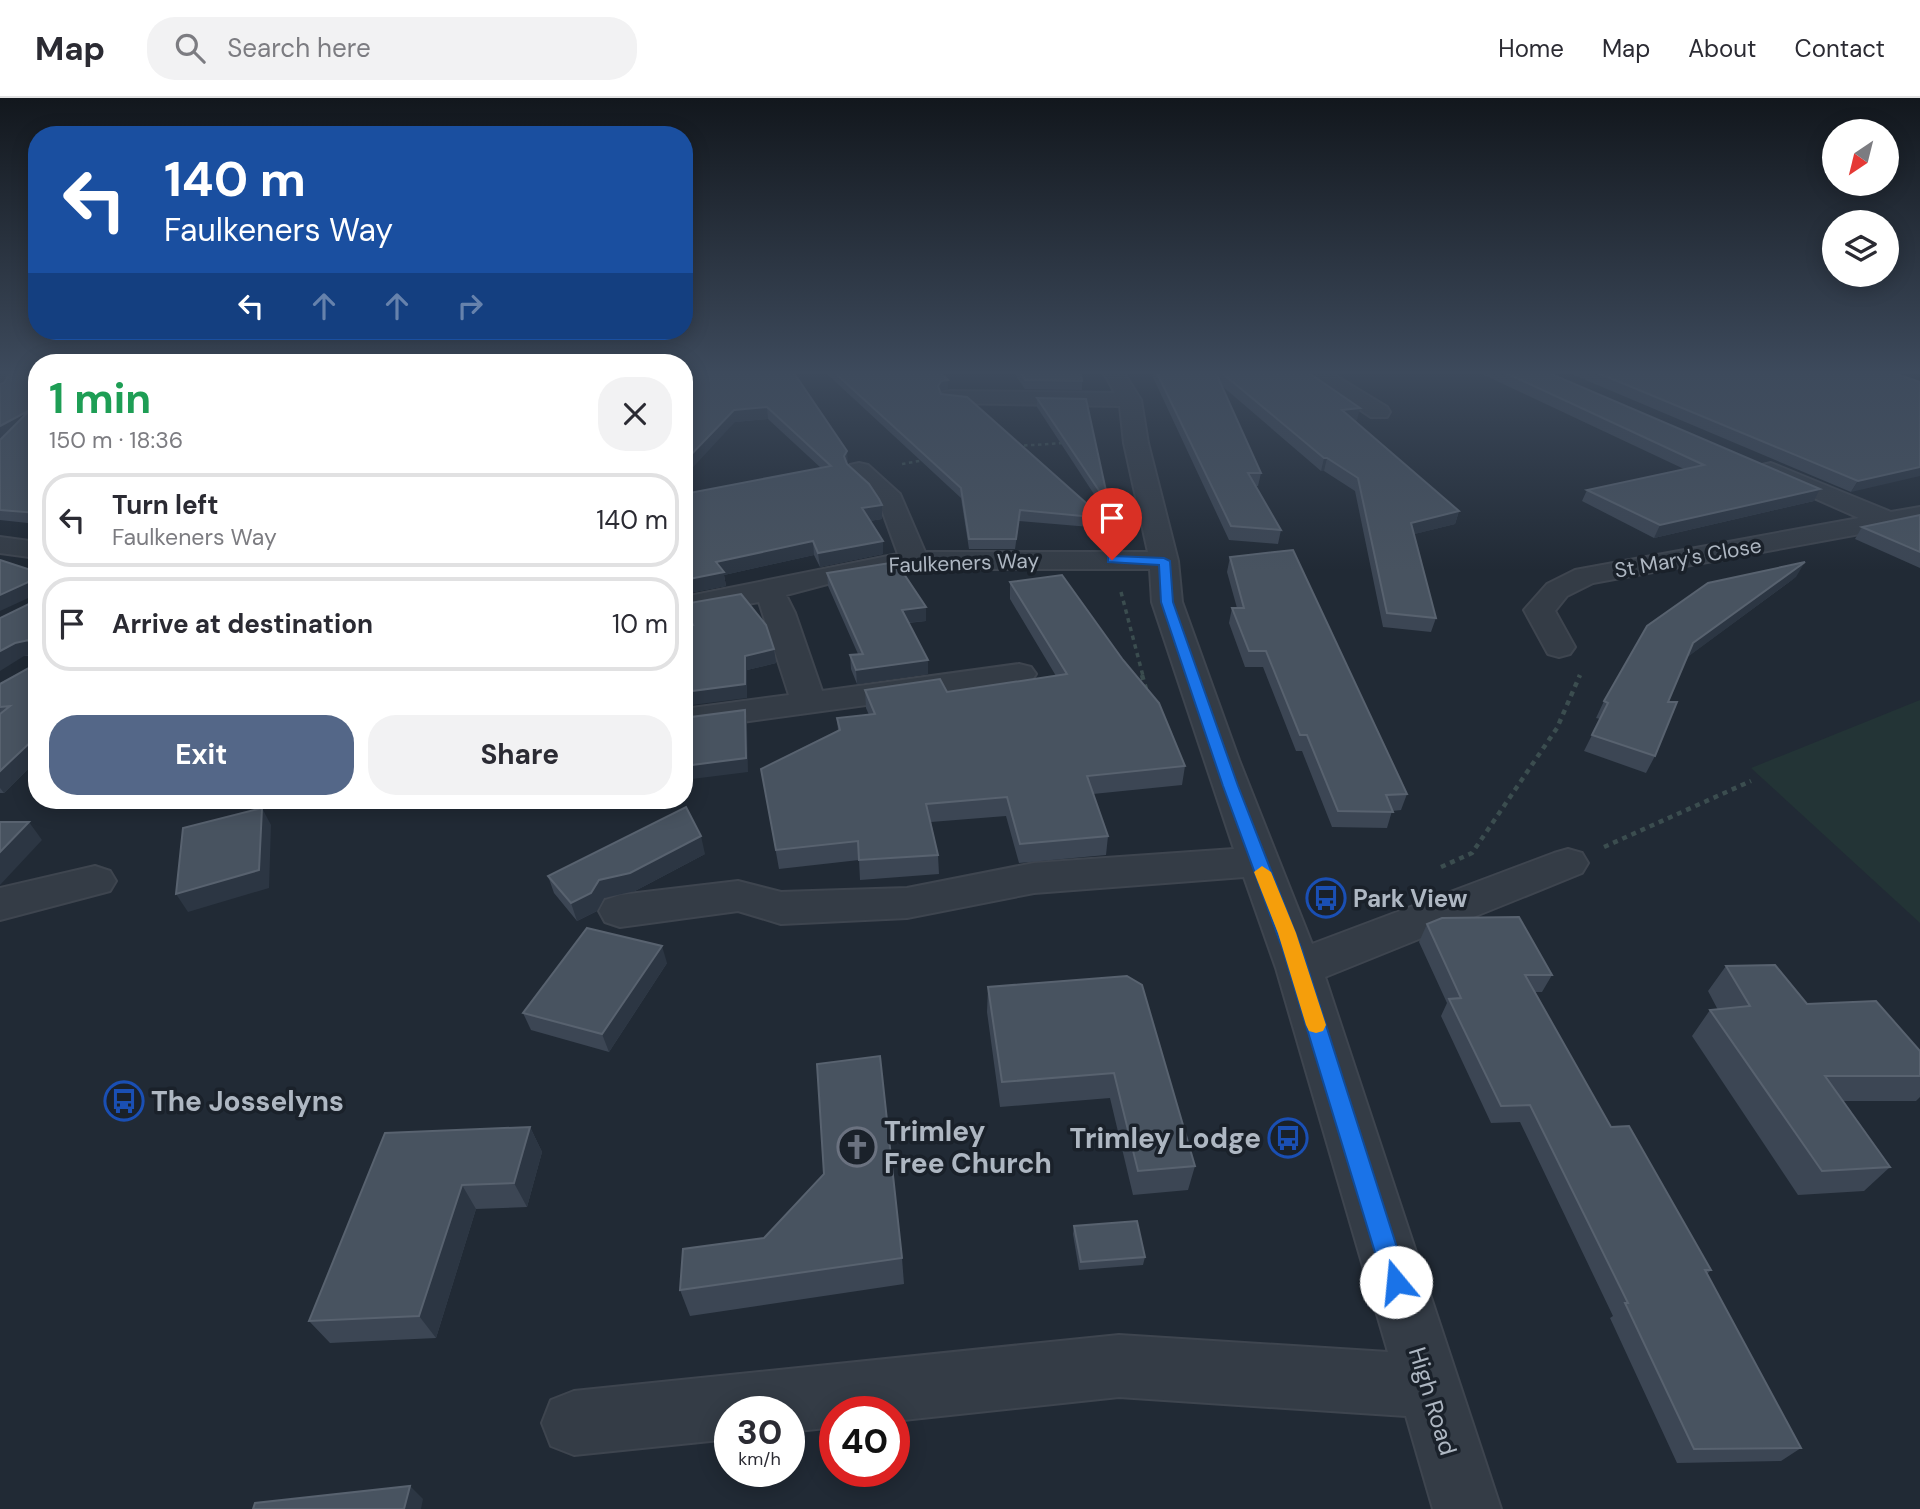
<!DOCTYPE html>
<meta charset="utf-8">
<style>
:root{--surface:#fff;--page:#f2f2f3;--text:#2b2b33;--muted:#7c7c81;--line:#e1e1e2;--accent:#546788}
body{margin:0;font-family:"DM Sans",sans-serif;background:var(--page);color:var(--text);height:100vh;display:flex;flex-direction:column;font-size:26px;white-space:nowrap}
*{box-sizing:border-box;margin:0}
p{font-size:23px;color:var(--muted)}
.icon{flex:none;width:38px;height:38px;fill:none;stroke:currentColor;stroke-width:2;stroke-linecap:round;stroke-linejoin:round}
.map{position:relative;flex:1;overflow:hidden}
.sheet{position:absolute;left:28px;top:256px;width:665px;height:455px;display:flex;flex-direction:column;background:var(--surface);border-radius:28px;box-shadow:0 4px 18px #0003}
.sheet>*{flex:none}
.banner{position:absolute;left:28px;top:28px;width:665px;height:214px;border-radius:28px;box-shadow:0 4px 18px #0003;background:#1a4fa0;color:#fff;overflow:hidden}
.needle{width:46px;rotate:215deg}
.fabs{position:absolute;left:1822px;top:21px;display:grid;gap:14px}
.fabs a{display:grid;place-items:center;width:77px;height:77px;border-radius:50%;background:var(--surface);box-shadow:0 4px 18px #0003;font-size:35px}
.speed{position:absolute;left:714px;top:1298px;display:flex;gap:14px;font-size:35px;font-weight:700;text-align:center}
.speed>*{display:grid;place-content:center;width:91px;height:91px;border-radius:50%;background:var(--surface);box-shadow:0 4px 18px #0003;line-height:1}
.speed small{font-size:18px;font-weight:400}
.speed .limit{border:10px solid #d22;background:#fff;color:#111}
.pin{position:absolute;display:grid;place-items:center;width:60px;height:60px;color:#fff;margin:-72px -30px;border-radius:50% 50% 50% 0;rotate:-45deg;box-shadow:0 0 7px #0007}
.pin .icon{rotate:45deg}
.me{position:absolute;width:77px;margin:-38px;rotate:343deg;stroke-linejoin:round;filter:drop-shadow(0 0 5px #0008)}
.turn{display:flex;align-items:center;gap:24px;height:147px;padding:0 21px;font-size:32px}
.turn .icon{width:91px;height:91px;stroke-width:2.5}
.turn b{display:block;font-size:49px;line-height:60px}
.lanes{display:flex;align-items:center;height:66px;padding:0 21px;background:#0003;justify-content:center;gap:35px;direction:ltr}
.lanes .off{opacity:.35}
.round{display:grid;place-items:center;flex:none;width:74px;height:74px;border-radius:28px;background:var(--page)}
.headline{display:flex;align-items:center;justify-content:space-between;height:119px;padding:0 21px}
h1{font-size:42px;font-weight:700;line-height:52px;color:#1e9e55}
.action{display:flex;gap:14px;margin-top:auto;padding:14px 21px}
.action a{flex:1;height:80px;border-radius:28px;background:var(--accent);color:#fff;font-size:28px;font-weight:700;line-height:80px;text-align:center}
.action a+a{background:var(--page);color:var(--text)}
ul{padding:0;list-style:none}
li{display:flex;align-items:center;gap:21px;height:94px;margin:0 14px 10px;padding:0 7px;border:4px solid var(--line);border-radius:28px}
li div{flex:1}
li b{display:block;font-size:26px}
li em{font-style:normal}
header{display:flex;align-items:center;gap:42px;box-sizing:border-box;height:98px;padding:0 35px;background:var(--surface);border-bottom:2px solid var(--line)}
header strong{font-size:33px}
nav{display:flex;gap:38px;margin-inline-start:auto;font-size:24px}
.search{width:490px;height:63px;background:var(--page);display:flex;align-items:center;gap:18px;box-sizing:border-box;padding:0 24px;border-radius:28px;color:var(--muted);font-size:26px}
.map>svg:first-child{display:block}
.green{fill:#233436}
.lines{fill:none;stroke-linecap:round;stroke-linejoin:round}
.minor-casing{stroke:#3e454f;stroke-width:4}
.path-far2{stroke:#3b4d4f;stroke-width:2.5;stroke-dasharray:3.5 3.5;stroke-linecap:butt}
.path-far1{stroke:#3b4d4f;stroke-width:3.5;stroke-dasharray:4.5 4.5;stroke-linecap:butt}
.path{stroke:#3b4d4f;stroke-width:4.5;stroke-dasharray:5 5;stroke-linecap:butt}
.minor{fill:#343c46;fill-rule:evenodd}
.wall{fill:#3c4654}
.shaded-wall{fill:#2c3643}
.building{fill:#485360;stroke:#58626f;stroke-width:2}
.route{fill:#1a73e8;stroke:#114b97;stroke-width:2}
.slow{fill:#f59e0b}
.labels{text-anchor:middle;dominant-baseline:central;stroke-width:7;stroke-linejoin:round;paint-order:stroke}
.far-street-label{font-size:21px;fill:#aeb7c2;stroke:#1a212a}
.poi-label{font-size:24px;font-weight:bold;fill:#aeb7c2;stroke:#1a212a;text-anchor:start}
.street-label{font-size:24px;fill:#aeb7c2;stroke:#1a212a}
.near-poi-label{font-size:28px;font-weight:bold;fill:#aeb7c2;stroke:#1a212a;text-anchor:start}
</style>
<header>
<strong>Map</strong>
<div class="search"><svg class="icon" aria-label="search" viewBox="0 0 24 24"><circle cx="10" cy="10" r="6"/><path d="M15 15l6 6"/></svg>Search here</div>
<nav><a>Home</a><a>Map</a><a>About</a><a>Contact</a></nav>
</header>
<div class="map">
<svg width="1920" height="1411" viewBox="0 0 1920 1411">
<rect width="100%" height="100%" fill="#212a35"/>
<!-- green -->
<polygon class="green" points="1920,602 1920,825 1751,670"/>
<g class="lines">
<!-- minor casing -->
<g class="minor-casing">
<g id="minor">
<polygon points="0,275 20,275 7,293 0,295"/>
<polygon points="1104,275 1124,275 1141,302 1148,345 1178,463 1182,504 1239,662 1312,846 1554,755 1568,751 1582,755 1588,765 1582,775 1325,879 1501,1411 1433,1411 1406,1318 1119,1299 894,1323 894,1314 835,1314 835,1329 789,1334 789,1314 730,1314 730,1341 574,1357 551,1348 542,1325 551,1302 574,1293 1119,1237 1388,1254 1276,870 1244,779 1034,795 907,820 781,826 738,813 620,829 605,824 599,813 605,802 620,797 738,783 781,794 907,790 1034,765 1234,751 1152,504 1150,471 914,471 835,484 786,497 795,515 822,593 1019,566 1031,569 1036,576 1031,583 1019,586 684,632 684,611 789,597 759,504 684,517 684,499 898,456 879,404 850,377 847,372 850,367 859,365 868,367 900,396 925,454 1148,454 1124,345 1120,308 951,305 943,304 940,299 943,294 951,293 1115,295"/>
<polygon points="1306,275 1331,275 1387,309 1390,314 1387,319 1371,319"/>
<polygon points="1771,365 1891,414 1920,409 1920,425 1593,485 1567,498 1555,513 1575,549 1570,556 1559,559 1548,556 1524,512 1547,486 1575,472 1859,420 1762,377 1759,372 1762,367"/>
<polygon points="0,439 37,444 37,460 0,455"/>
<polygon points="95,768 110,773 116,783 110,793 0,822 0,790"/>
</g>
</g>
<!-- path-far2 -->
<g class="path-far2">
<polyline points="1017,348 1064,345"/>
<polyline points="902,366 925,362"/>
</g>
<!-- path-far1 -->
<g class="path-far1">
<polyline points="1111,411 1112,431"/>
<polyline points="1121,494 1143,578"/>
</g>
<!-- path -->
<g class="path">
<polyline points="1142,577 1146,591"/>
<polyline points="1604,749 1751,683"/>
<polyline points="1441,769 1472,755 1557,630 1580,577"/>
</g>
<!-- minor -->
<use href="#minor" class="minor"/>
</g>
<!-- wall -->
<g class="wall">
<polygon points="37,275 37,426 0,422 0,342 2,340 0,341 0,286"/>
<polygon points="684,275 794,275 847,366 882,421 870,423 883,456 820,469 814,457 724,477 726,488 684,496 821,370 768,321 735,324"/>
<polygon points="826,275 941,275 948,282 948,291 941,293 941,296 1103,420 1102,430 1019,423 1015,451 969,451 961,400"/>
<polygon points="1014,275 1081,275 1082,283 1082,292 1025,291"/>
<polygon points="1151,275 1309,275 1357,322 1354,323 1459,413 1455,426 1414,436 1436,520 1431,534 1383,529 1355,393 1324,373 1321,373 1221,287 1261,375 1258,388 1255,388 1281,432 1278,446 1229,442"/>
<polygon points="1480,275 1549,275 1814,403 1654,440 1582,403 1587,392 1684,371"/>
<polygon points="1569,275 1894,275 1920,284 1851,394"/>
<polygon points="1037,300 1108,402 1107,412 1105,413 1037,309"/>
<polygon points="1920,417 1920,470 1855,441 1862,429"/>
<polygon points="1230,459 1407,696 1401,712 1392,713 1387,730 1332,729 1302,653 1296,653 1263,569 1245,569 1229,525 1232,510 1237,510 1227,474"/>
<polygon points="827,475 926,509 926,523 908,525 928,576 857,586 851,571 850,557 858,556 828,488"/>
<polygon points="1796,479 1687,559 1668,604 1655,658 1646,675 1584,653 1600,621 1596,620 1604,603"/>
<polygon points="1010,484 1185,668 1182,687 1093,696 1108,738 1106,757 1019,765 1006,718 931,724 938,757 939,776 860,782 859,762 779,771 761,671 838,633 837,620 869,617 866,610 865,592 947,594 1056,578 1010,501"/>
<polygon points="37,503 37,662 4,695 0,695 0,586 29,570 29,558 24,558"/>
<polygon points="684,506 774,551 776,565 747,572 747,600 689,527 685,520"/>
<polygon points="96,702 123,702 97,704"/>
<polygon points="705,756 635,793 604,800 597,813 577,823 554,795 548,778"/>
<polygon points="1427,826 1552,877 1542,894 1534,894 1611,1029 1711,1172 1707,1176 1801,1350 1781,1363 1677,1365 1610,1220 1613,1218 1520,1024 1491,1025 1441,918 1447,905 1419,844"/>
<polygon points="667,865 609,954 531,932 523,915"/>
<polygon points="1726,868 1807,906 1920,953 1920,999 1916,1003 1843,1003 1890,1069 1864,1093 1798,1097 1692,938 1710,912 1718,912 1708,893"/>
<polygon points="1127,878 1195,1068 1188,1092 1133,1097 1110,1000 1000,1009 987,914 988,889"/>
<polygon points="530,1029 542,1054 527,1109 476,1111 436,1240 330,1245 309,1223 385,1035"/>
<polygon points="1074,1128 1145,1159 1143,1167 1079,1172 1073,1136"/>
<polygon points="764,1140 902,1160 904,1186 690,1218 680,1192"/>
</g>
<!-- shaded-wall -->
<g class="shaded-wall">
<polygon points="948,282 948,291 941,293 938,298 938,288 941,283"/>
<polygon points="767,309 768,321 735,324 684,379 684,364 734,312"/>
<polygon points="1360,310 1357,322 1339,324 1342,312"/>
<polygon points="30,312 36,322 0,341 0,328"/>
<polygon points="847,353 848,366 845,371 844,358"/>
<polygon points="1324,360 1327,360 1324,373 1321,373"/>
<polygon points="1920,369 1920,378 1851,394 1858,383"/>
<polygon points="1820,391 1814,403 1654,440 1660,427"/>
<polygon points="1108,402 1107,412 1105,413 1106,403"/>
<polygon points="882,407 882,421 863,424 862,410"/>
<polygon points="1459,413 1455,426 1407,438 1411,425"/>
<polygon points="813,443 814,457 724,477 726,488 684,496 684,482 716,464"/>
<polygon points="883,443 883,456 820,469 818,455"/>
<polygon points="1805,464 1796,479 1685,561 1693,545"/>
<polygon points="37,480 37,496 0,513 0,497"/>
<polygon points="926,509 926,523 902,525 902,512"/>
<polygon points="29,542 37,556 24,558 0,573 0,553 15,545"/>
<polygon points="774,551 776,565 747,572 747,600 684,608 684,594 745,558"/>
<polygon points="928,562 928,576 857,586 856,572"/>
<polygon points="745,612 747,626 748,674 684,682 684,668"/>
<polygon points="37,638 37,662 4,695 0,690 0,673"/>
<polygon points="435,702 453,702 438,708"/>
<polygon points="480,702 539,702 483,709"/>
<polygon points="262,710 271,727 269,790 188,814 176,796"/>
<polygon points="29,724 42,742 0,787 0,754"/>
<polygon points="701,738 705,756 635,793 604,800 597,813 577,823 571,805 599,782"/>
<polygon points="662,848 667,865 609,954 602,936"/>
<polygon points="530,1029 542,1054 527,1109 514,1085"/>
<polygon points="462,1087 476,1111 436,1240 419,1218"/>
<polygon points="410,1388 423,1401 421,1411 404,1411"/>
</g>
<!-- building -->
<g class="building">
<polygon points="10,275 37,275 37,415 0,412 0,342 30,312 0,328 0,286 4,285"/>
<polygon points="684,275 794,275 847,353 844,358 847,366 869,386 879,401 882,407 862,410 883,443 818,455 813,443 716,464 724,474 684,482 684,396 831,368 767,309 734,312 684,364"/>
<polygon points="835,275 941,275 948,282 941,283 938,288 941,296 967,299 1103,420 1020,412 1016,441 969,441 961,390"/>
<polygon points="1021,275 1081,275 1082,283 1025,282"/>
<polygon points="1157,275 1216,275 1261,375 1248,375 1281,432 1231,428"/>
<polygon points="1222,275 1309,275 1360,310 1342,312 1459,413 1411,425 1436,520 1387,515 1358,380 1327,360 1324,360"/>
<polygon points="1506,275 1549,275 1820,391 1660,427 1587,392 1704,367"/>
<polygon points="1598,275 1894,275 1920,284 1920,369 1858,383"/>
<polygon points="1037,300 1086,301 1108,402 1106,403"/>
<polygon points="1920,417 1920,454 1862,429"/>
<polygon points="1293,452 1407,696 1386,697 1393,714 1338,713 1307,637 1300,637 1266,553 1249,553 1232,510 1244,510 1230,459"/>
<polygon points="0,462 37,474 37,480 0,497"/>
<polygon points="896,464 926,509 902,512 928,562 856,572 850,557 863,556 827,475"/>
<polygon points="1805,464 1693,545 1668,604 1677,604 1655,658 1592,637 1608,605 1604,603 1647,528 1708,485"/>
<polygon points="1062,477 1123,562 1159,605 1185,668 1087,678 1108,738 1020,746 1007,699 926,706 938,757 859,762 858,743 776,752 761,671 840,632 837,620 875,616 865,592 940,581 947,594 1067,576 1010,484"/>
<polygon points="741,496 766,527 774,551 745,558 745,586 684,594 684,528 693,527 684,510 684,506"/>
<polygon points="35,503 37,503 37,638 0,673 0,616 10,608 0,609 0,586 29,570 29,542 15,545 0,553 0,520"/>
<polygon points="745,612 746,660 684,668 684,620"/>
<polygon points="686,709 701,738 630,775 599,782 591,795 571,805 548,778"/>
<polygon points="262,710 259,772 176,796 183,730"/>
<polygon points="0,724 29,724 0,754"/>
<polygon points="1519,819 1552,877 1525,877 1611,1029 1629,1028 1711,1172 1705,1172 1801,1350 1694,1351 1625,1205 1628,1205 1530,1007 1501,1008 1449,901 1461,900 1427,826 1442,820"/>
<polygon points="587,830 662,848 602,936 523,915"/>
<polygon points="1775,867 1807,906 1876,903 1920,953 1920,978 1825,978 1890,1069 1822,1073 1710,912 1750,908 1726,868"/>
<polygon points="1127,878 1142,887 1195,1068 1138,1073 1114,975 1002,984 988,889"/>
<polygon points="880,958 902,1160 680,1192 683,1151 764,1140 824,1076 817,966"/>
<polygon points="530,1029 514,1085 462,1087 419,1218 309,1223 385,1035"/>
<polygon points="1137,1123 1145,1159 1081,1164 1074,1128"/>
<polygon points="410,1388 404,1411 253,1411 255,1405"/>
</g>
<!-- sky -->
<linearGradient id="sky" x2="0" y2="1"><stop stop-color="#12171d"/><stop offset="0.58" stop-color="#3d4a5c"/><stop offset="1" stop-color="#3d4a5c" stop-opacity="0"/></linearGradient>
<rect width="1920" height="473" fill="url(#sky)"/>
<!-- route -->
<polygon class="route" points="1112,458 1164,460 1170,463 1173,504 1238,688 1302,852 1408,1184 1404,1192 1396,1196 1387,1192 1384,1184 1283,852 1223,688 1161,504 1159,467 1108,464 1108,459"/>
<!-- slow -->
<polygon class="slow" points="1262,768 1271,774 1296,835 1326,927 1323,933 1316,935 1309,933 1306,927 1278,835 1254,774"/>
<!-- icons -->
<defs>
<g id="bus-ring" transform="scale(2.0125)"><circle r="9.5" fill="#1a212a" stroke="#1a4fb4" stroke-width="1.5"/><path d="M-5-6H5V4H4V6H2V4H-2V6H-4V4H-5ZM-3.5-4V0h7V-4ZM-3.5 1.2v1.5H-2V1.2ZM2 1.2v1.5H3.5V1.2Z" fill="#1a4fb4"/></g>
<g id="church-ring" transform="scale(2.0125)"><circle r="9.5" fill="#1a212a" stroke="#6b7280" stroke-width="1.5"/><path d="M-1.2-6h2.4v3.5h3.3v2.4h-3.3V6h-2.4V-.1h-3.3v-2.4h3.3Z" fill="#6b7280"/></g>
</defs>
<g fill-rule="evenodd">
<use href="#bus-ring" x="1326" y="800"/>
<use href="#bus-ring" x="124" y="1003"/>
<use href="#bus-ring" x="1288" y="1040"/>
<use href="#church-ring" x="857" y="1049"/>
</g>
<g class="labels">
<!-- far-street labels -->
<g class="far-street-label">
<text transform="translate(1688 460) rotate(-10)">St Mary's Close</text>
<text transform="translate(964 465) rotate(-2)">Faulkeners Way</text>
</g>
<!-- poi labels -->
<g class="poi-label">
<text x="1353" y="800">Park View</text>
</g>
<!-- street labels -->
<g class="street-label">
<text transform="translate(1433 1303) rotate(73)">High Road</text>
</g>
<!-- near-poi labels -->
<g class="near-poi-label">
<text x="151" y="1003">The Josselyns</text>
<text x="884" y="1033">Trimley<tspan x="884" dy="32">Free Church</tspan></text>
<text x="1261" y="1040" text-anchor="end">Trimley Lodge</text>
</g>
</g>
</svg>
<div class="fabs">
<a><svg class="needle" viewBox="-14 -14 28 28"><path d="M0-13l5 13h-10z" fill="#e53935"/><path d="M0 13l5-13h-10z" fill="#7c7c81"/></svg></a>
<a><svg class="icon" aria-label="layers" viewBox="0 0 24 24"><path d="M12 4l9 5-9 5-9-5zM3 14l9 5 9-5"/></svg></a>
</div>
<div class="speed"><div>30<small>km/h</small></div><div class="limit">40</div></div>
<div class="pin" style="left:1112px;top:462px;background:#d93025"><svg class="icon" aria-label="arrive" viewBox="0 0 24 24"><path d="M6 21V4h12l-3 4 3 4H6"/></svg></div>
<svg class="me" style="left:1396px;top:1184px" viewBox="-20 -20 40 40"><circle r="19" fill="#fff"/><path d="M0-13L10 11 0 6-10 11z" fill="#1a73e8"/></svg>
<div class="banner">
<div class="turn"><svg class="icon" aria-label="left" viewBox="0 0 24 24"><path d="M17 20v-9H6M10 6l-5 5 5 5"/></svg><div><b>140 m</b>Faulkeners Way</div></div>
<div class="lanes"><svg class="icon" aria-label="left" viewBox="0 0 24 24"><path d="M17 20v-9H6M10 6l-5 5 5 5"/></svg><svg class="icon off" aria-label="ahead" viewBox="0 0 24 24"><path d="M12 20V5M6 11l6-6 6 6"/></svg><svg class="icon off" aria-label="ahead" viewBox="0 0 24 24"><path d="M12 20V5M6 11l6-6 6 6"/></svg><svg class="icon off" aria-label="right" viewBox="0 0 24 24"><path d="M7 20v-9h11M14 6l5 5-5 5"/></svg></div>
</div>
<section class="sheet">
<div class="headline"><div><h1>1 min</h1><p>150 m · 18:36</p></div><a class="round"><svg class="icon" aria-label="close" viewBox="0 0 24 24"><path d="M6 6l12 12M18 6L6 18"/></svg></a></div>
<ul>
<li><svg class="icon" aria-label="left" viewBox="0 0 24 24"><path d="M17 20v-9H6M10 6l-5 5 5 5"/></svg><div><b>Turn left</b><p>Faulkeners Way</p></div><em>140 m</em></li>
<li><svg class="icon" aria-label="arrive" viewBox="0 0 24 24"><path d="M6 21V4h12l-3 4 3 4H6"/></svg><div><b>Arrive at destination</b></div><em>10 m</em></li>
</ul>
<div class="action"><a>Exit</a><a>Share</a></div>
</section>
</div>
